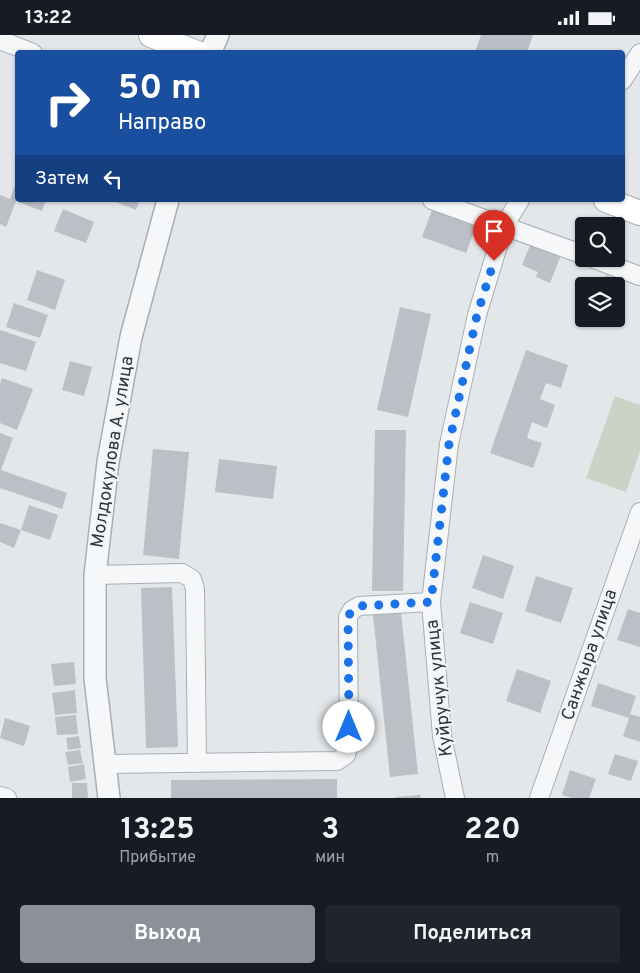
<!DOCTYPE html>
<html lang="ru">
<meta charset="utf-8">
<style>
:root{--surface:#171b24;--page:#20242c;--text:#f1f3f6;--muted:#9ea1a6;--accent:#8c9099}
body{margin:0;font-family:Overpass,sans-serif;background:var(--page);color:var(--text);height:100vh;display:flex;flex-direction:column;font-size:19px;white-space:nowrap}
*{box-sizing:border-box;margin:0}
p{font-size:16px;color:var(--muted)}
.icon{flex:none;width:28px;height:28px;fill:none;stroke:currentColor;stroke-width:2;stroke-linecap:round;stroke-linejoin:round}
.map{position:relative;height:763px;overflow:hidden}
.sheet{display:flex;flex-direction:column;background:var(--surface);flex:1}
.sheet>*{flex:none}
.banner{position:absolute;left:15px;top:15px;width:610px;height:152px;border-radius:5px;box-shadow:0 1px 4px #0004;background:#1a4fa0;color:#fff;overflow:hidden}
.buttons{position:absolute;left:575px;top:182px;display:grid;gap:10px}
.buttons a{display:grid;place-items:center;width:50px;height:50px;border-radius:5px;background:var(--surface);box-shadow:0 1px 4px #0004;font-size:25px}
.pin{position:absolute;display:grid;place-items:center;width:42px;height:42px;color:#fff;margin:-51px -21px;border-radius:50% 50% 50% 0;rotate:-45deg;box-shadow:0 0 5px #0007}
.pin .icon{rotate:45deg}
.me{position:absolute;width:55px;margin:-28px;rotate:0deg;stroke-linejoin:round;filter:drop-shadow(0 0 4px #0008)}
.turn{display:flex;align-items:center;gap:18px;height:105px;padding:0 20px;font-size:22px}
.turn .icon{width:65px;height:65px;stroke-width:2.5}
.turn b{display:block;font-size:35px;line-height:42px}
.then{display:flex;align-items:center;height:48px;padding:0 20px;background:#0003;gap:10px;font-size:19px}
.eta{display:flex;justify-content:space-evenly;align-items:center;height:85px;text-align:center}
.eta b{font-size:30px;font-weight:700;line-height:35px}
.cta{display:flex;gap:10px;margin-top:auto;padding:10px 20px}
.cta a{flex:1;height:58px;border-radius:5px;background:var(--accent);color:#fff;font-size:20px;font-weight:700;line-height:58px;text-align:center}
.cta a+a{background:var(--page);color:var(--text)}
.status{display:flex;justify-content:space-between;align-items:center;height:35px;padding:0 25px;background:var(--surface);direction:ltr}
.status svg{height:14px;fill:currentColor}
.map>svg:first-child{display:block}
.green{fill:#cad3c6}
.building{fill:#bbc0c6}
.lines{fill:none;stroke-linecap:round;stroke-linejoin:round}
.minor-casing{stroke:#a9aeb4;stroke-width:20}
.tertiary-casing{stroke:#a9aeb4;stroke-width:24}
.secondary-casing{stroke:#a9aeb4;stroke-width:26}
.minor{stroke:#f6f7f8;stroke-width:18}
.tertiary{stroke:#f6f7f8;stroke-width:21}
.secondary{stroke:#fff;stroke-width:24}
.route{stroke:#1a73e8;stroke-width:9;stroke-dasharray:0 16.2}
.labels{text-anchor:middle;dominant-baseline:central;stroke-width:4;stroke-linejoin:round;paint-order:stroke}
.street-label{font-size:18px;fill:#2d3640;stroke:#f3f5f7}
</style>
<div class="status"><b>13:22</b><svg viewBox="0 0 49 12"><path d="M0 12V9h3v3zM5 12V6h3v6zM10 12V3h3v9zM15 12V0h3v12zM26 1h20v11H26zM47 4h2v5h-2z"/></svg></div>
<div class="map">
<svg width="640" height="763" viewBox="0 0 640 763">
<rect width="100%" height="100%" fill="#e3e7ea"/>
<!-- green -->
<polygon class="green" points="615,361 640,370 640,416 626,457 586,443"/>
<!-- building -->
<g class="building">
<polygon points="481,0 533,0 527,18 477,18 475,17"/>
<polygon points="17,144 18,165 46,165 42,176 16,166 6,192 0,189 0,160 10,164"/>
<polygon points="111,165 140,165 136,175"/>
<polygon points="63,174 94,187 86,208 54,196"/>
<polygon points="432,175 476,191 466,218 422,202"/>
<polygon points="531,208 561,220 550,248 536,242 538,237 522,230"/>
<polygon points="37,235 65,245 55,275 27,265"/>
<polygon points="606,240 618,245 615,251 602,251"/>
<polygon points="14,268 48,280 40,303 6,292"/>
<polygon points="400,272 431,279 408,382 377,375"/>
<polygon points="0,295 36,307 26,336 0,328"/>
<polygon points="526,315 568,330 561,353 546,348 540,364 555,370 547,393 532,387 527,403 542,408 533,433 490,418"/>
<polygon points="70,326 92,332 84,361 62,355"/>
<polygon points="2,343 33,354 17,395 0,388 0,349"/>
<polygon points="375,395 406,395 403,556 372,556"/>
<polygon points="0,398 13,403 1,435 67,458 62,474 0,453"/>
<polygon points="153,414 189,417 179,524 143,520"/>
<polygon points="219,424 277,431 273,464 215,457"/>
<polygon points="29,470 58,480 50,505 21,495"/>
<polygon points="0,488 21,495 14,513 0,507"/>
<polygon points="483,520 514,531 503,564 472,553"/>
<polygon points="536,541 573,553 561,588 525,576"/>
<polygon points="172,552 178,712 146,713 141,553"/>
<polygon points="470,567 503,578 493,609 460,598"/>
<polygon points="628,574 640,578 640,612 617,605"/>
<polygon points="401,577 418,739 390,742 373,580"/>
<polygon points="74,627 76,649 54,651 51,629"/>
<polygon points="517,634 551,646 540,678 506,666"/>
<polygon points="598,648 636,661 630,679 640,682 640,707 623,701 629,683 591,671"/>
<polygon points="75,655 77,678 55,680 52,658"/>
<polygon points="76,680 78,699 57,700 55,682"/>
<polygon points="5,683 30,691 24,711 0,703"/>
<polygon points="79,701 81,713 68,715 66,703"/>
<polygon points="80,715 83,728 68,730 65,717"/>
<polygon points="615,719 638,726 631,746 608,739"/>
<polygon points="84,729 86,744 70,747 68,732"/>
<polygon points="570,735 596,744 589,763 572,763 562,760"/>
<polygon points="337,744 337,763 171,763 171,745"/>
<polygon points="72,748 87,748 88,763 72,763"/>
<polygon points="420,760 421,763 396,763 395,762"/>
</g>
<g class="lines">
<!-- minor casing -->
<g class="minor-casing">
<g id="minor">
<polyline points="0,5 33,18"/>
<polyline points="622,46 640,18"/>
<polyline points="432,165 584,220"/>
<polyline points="594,224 640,241"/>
<polyline points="95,540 182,538 192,544 195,554 197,728"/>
<polyline points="105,729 337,726 346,720 349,710 348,582 352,575 359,571 431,567"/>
<polyline points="0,761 7,763"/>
<polyline points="455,763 442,701 431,567 449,409 477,280 504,191 520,165"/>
<polyline points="539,763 640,477"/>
</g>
</g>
<!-- tertiary casing -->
<g class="tertiary-casing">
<g id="tertiary">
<polyline points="210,18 218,0"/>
<polyline points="109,763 95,643 95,540 108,427 131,302 168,165"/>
</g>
</g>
<!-- secondary casing -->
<g class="secondary-casing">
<g id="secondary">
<polyline points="151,0 197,18"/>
<polyline points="606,165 640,178"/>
</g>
</g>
<!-- minor -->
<use href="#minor" class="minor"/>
<!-- tertiary -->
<use href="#tertiary" class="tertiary"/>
<!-- secondary -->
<use href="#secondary" class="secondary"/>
</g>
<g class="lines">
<!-- route -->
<polyline class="route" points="349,692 348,582 352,575 360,571 431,567 449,409 477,280 494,226"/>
</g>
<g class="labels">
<!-- street labels -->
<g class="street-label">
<text transform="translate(113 417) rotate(-81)">Молдокулова А. улица</text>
<text transform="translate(590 620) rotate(-71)">Санжыра улица</text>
<text transform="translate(440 653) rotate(-96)">Куйручук улица</text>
</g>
</g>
</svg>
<div class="buttons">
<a><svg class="icon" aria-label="search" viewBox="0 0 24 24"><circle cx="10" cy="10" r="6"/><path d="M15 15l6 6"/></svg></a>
<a><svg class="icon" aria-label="layers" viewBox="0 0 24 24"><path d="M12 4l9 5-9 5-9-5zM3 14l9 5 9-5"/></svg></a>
</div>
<div class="pin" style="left:494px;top:226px;background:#d93025"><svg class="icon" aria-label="arrive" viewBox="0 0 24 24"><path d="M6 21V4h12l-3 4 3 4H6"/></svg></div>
<svg class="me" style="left:349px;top:692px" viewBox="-20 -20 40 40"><circle r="19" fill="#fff"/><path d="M0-13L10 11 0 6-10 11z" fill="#1a73e8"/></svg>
<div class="banner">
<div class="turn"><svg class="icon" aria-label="right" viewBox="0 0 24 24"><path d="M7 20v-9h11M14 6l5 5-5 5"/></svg><div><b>50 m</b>Направо</div></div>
<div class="then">Затем<svg class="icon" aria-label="left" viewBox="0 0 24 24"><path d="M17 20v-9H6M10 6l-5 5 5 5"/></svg></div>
</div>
</div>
<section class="sheet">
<div class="eta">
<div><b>13:25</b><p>Прибытие</p></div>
<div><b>3</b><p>мин</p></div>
<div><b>220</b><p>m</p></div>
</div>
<div class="cta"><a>Выход</a><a>Поделиться</a></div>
</section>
